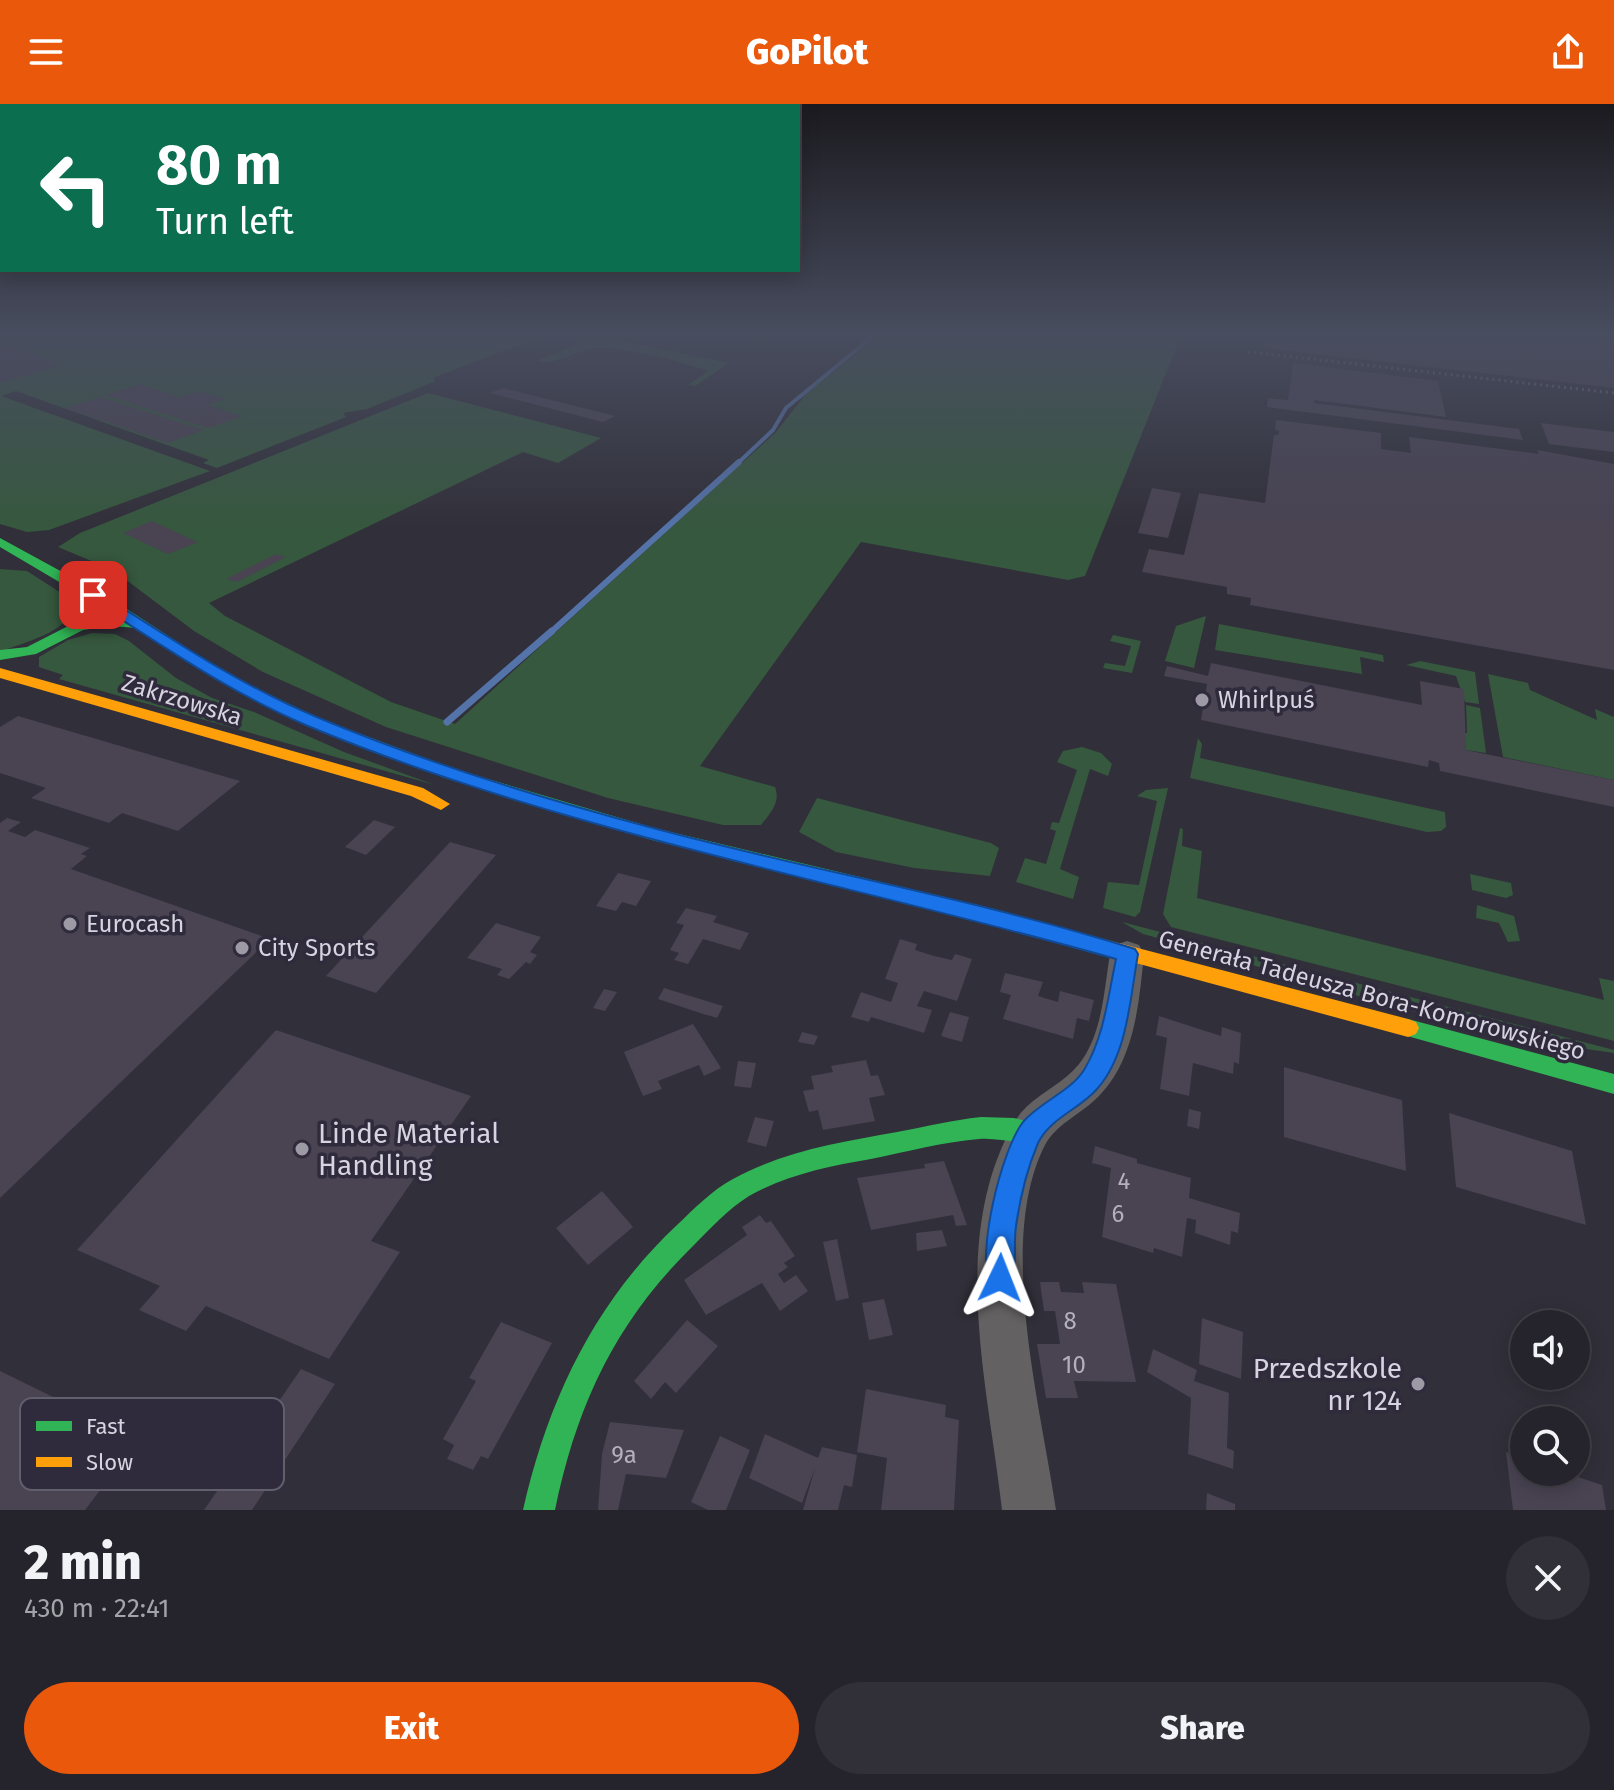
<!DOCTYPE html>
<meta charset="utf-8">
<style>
:root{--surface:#25232b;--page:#312f37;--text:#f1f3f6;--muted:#a3a4a9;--line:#424047;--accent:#ea580c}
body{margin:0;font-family:"Fira Sans",sans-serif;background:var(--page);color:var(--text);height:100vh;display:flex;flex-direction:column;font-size:30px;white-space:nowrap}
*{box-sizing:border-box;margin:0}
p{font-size:26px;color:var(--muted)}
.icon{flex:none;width:44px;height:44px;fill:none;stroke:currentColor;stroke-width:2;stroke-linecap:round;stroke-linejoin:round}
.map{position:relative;height:1406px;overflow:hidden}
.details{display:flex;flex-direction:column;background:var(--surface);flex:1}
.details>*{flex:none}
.banner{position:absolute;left:0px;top:0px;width:800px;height:168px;box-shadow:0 4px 20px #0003,0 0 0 2px var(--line);background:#0b6e4f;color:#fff;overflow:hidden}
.buttons{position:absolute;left:1510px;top:1206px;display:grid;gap:16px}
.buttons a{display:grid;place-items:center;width:80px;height:80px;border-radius:50%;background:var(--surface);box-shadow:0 4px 20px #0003,0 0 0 2px var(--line);font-size:40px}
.pin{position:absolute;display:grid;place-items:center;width:68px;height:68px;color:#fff;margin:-34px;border-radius:16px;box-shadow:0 4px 12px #0006}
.me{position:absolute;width:88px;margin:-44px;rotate:2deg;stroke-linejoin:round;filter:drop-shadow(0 0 6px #0008)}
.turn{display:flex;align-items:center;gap:28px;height:168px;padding:0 24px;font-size:36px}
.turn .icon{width:104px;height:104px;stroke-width:2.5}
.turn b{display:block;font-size:56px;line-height:68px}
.round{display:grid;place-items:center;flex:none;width:84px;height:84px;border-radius:42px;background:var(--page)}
.headline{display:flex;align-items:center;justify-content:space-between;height:136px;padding:0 24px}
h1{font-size:48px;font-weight:800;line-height:60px}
.button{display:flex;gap:16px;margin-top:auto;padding:16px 24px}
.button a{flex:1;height:92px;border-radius:48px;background:var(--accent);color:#fff;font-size:32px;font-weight:800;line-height:92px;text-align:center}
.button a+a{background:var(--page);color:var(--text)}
header{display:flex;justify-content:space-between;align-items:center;height:104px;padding:0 24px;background:var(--accent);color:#fff;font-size:36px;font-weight:800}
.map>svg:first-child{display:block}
.green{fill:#36583e}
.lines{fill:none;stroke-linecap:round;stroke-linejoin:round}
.stream-far2{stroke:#5473a9;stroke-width:4}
.stream-far1{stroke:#5473a9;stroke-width:6}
.stream{stroke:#5473a9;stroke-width:7}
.building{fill:#494352}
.street{fill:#646163;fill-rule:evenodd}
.fast{fill:#30b455;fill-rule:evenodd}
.slow{fill:#ff9f0a;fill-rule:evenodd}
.rail{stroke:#69676b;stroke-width:3;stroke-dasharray:2 4;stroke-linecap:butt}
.route{fill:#1a73e8;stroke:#114b97;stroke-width:2}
.poi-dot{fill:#9d9aa6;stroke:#2f2b3d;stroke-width:3}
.labels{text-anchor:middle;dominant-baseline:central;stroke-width:7;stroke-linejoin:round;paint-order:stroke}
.street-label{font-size:24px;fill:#d7d4e0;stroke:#2f2b3d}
.poi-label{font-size:24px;fill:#d7d4e0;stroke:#2f2b3d;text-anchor:start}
.near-number-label{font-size:24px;fill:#b4b0bc}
.near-poi-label{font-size:28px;fill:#d7d4e0;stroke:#2f2b3d;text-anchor:start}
.key{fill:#2f2b3d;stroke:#615e6e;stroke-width:2}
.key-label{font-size:22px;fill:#d7d4e0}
</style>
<header><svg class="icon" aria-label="menu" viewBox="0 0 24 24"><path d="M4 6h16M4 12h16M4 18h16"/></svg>GoPilot<svg class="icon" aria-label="share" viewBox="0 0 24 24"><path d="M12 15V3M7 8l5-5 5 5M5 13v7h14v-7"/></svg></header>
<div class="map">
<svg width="1614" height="1406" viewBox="0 0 1614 1406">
<rect width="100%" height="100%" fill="#312f39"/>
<!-- green -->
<g class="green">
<polygon points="0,228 34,233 52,228 552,228 433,274 436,277 367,305 343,309 346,313 217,364 203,359 209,356 16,287 1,292 210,367 49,426 27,428 0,420"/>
<path d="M884,228H1159L1180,234L1085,472L1068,476L861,438L700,662L775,683C781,699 770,709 761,721H723L608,694L386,623L263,568L194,527L113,466L58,443L80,429L428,289L601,334L558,359L523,348L209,499L225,512L391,598L455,620L776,328L806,290Z"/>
<path d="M598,232L729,259L695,282L688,281L708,267C680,258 624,242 596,244C575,246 557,262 536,257Z"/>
<path d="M0,465L27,467L72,496L75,502C67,529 24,538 0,548Z"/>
<polygon points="1206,512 1194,564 1165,557 1176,522"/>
<polygon points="1219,520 1383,551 1384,558 1360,553 1362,570 1215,546"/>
<polygon points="92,529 115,530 129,537 176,574 212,594 254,608 344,648 435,681 59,575 63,571 39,563 39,553 68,536"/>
<polygon points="1113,531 1141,537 1132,569 1103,564 1105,559 1125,562 1131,542 1110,537"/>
<polygon points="1420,557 1475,568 1479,600 1465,598 1456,572 1406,561"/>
<polygon points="1488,570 1528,579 1530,586 1597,616 1595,605 1614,613 1614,676 1503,653"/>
<polygon points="1466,601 1480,604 1486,649 1466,646 1463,629 1467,629"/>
<polygon points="1198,634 1202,640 1200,654 1445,708 1446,723 1441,727 1427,728 1190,674"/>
<polygon points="1082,643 1101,649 1112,660 1108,672 1090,665 1060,765 1079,773 1073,795 1016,778 1025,754 1046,760 1056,727 1050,725 1052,718 1059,719 1077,666 1057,658 1063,647"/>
<polygon points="1168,684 1140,808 1135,813 1103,804 1108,778 1139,781 1157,697 1137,692 1146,686"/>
<polygon points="817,694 991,739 999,744 990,772 914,764 836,748 799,728"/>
<polygon points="1180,724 1183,725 1182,742 1202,747 1197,794 1604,896 1599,874 1614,877 1614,937 1171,823 1163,810"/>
<polygon points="1470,770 1511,779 1513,791 1506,794 1472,786"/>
<polygon points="1477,801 1514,812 1520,837 1508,838 1499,819 1476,814"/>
<path d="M1122,818L1614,946V949C1453,929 1299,871 1143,830Z"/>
</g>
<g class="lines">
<!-- stream-far2 -->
<polyline class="stream-far2" points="737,360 773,326 786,304 877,229"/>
<!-- stream-far1 -->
<polyline class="stream-far1" points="550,529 739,358"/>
<!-- stream -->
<polyline class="stream" points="447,618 552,527"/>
</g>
<!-- building -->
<g class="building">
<polygon points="1267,228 1614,228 1614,284 1264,244"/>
<polygon points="0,239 53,257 49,258 59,262 0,279"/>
<polygon points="1293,259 1438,277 1446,313 1314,296 1314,299 1519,325 1523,336 1267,303 1268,294 1288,296"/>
<polygon points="139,280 180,293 197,287 225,295 208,301 242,312 208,324 105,291"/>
<polygon points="503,284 615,312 603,318 490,289"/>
<polygon points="100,293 204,326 168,339 65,304"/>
<polygon points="1276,316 1381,329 1381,345 1411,349 1409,333 1539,350 1537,346 1614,360 1614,566 1250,501 1251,494 1227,490 1227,483 1142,468 1149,445 1184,451 1199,389 1265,399 1274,331 1278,331 1279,327 1275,326"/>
<polygon points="1541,319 1614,328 1614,348 1549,340"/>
<polygon points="1152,384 1181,389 1168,434 1138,429"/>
<polygon points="152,417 195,437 198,438 168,450 123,429"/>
<polygon points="276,450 286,453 237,478 226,475"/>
<polygon points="1211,559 1422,601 1420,577 1464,585 1466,646 1614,676 1614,703 1440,667 1439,659 1429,656 1428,663 1201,616 1207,580 1164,572 1167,562 1208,572"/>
<polygon points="18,612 240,677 178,727 122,709 109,719 31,694 46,684 0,669 0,623"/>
<polygon points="7,714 21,718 8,727 25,733 35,726 90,744 81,750 87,752 71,765 270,835 0,1094 0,719"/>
<polygon points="374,716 395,723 366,751 345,743"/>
<polygon points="450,738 496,751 376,889 326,872"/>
<polygon points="618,769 651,777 636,802 622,798 616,807 596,802"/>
<polygon points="686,804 717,812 713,818 749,829 740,846 703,835 688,860 674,856 679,849 670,846 684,821 676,819"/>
<polygon points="496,819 541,833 530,848 537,851 530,860 526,858 509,875 497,871 502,865 467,854"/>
<polygon points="900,835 917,840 915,846 934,852 952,856 955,850 972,855 957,897 924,887 917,902 932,906 924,929 871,913 869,918 851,913 861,888 891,898 898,879 885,875"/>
<polygon points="1005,869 1043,878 1038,892 1058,898 1060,887 1094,896 1089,917 1077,914 1073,935 1003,915 1011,891 1000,888"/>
<polygon points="664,884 723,902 717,914 700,909 658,895"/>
<polygon points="604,885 617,888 605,907 593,904"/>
<polygon points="950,908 969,913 962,938 941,932"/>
<polygon points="1159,912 1221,932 1222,923 1241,929 1239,960 1234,958 1233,970 1193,959 1189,992 1160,985 1167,934 1156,931"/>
<polygon points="693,920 721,964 704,972 699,961 658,977 662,985 643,992 624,948"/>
<polygon points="276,926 471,992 371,1137 400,1148 329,1255 206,1202 186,1227 139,1206 160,1182 77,1146"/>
<polygon points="802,928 818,932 814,941 798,938"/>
<polygon points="866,956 871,972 878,971 885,991 869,994 875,1017 823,1026 818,1006 809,1008 803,987 814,985 811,972 833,968 831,962"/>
<polygon points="738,957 756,959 751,984 734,982"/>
<polygon points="1284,963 1402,996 1406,1067 1284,1033"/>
<polygon points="1189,1005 1201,1008 1199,1025 1187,1022"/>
<polygon points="1449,1009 1572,1047 1586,1121 1456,1083"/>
<polygon points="755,1013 774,1017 766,1043 747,1038"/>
<polygon points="1095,1042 1137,1055 1137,1059 1191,1074 1189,1094 1240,1109 1238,1129 1231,1127 1230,1141 1195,1129 1196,1116 1187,1114 1182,1153 1154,1144 1153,1149 1102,1133 1111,1064 1092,1059"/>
<polygon points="944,1057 967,1121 956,1122 953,1111 871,1126 857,1074 925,1064 924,1060"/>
<polygon points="602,1087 633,1123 588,1161 556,1124"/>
<polygon points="760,1111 766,1119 771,1117 795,1152 784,1159 788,1163 778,1170 784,1179 796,1171 808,1187 780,1207 762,1179 706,1211 684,1176 747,1131 742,1123"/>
<polygon points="942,1126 947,1142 917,1147 916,1129"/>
<polygon points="837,1135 849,1194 836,1197 823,1138"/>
<polygon points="1040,1178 1059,1178 1061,1188 1084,1189 1082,1178 1116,1180 1136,1278 1074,1277 1078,1294 1046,1294 1037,1240 1060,1240 1055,1207 1044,1207"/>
<polygon points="884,1195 893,1231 869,1236 862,1199"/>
<polygon points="1202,1214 1243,1228 1241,1275 1199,1260"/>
<polygon points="687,1216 718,1242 676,1289 665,1278 651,1295 634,1277"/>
<polygon points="501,1218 552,1239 488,1355 481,1352 473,1366 447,1355 454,1341 443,1335 476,1277 469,1274"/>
<polygon points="1153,1245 1197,1266 1194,1277 1229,1289 1227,1344 1234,1347 1233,1365 1188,1350 1191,1294 1147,1268"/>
<polygon points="301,1265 335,1280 252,1406 204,1406"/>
<polygon points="0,1267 139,1335 85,1406 0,1406"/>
<polygon points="866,1285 946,1301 945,1313 959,1316 954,1406 881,1406 887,1354 857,1348"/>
<polygon points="610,1318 684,1326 666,1374 626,1370 618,1406 598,1406 602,1350"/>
<polygon points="765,1330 818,1354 822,1343 857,1351 852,1383 844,1381 838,1406 803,1406 815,1364 802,1399 749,1374"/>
<polygon points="720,1332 750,1346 726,1406 708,1406 691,1398"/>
<polygon points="1506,1348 1524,1354 1524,1368 1563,1368 1602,1381 1606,1406 1513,1406"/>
<polygon points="1207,1389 1235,1400 1235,1406 1206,1406"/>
</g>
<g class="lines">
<!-- street -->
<path class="street" d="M1127,837L1139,841L1144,850C1139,899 1135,955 1099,992C1083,1009 1057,1019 1045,1041C996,1137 1041,1302 1056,1406H1002C988,1280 948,1134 1015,1017C1027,997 1049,987 1066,973C1102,945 1103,892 1110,850L1115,841Z"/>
<!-- fast -->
<g class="fast">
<polygon points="0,434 110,494 225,569 318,614 457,666 654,724 940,792 947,794 950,799 947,804 940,806 652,736 445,674 306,620 215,575 137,524 111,522 83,526 36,550 0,556 0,546 27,543 74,519 122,515 0,443"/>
<polygon points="1408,915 1614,970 1614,990 1400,930 1397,924 1400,918"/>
<path d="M981,1013L1014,1014L1039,1020L1042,1028L1039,1036C1022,1042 998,1033 979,1035C942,1038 906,1048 871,1055C829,1062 786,1071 749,1092C728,1105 711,1124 694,1141C616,1217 577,1300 555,1406H523C548,1296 594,1199 677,1121C694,1105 712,1086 733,1075C784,1047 841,1038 897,1028C925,1023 952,1016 981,1013Z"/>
</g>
<!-- slow -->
<g class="slow">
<polygon points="0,564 423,684 450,700 441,706 411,692 0,574"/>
<polygon points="940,792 1408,915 1416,918 1419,924 1416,930 1408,933 933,804 930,799 933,794"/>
</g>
<!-- rail -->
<polyline class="rail" points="1248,248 1614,289"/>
</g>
<!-- sky -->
<linearGradient id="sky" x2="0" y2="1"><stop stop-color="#1b1a1f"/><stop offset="0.54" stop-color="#484d5f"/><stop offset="1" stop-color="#484d5f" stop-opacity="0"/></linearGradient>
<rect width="1614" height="425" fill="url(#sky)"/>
<!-- route -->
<path class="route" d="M88,488H98C170,534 241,582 319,614C427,659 540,694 653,724C813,767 977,795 1135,845L1138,850C1130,894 1128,950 1097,985C1080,1005 1050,1014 1038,1039C1027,1065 1020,1094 1016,1122C1013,1143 1018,1164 1010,1183L1000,1188L990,1183C976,1150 1001,1047 1023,1018C1040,998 1070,988 1084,966C1104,933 1108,893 1116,855C846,778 568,730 308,622C230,589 160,540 88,494Z"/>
<!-- markers -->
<g class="poi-dot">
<circle cx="1202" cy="596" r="8"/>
<circle cx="70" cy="820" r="8"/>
<circle cx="242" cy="844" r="8"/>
<circle cx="302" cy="1045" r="8"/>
<circle cx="1418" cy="1280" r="8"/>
</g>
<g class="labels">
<!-- street labels -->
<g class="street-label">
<text transform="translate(182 596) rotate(17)">Zakrzowska</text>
<text transform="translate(1372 891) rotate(15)">Generała Tadeusza Bora-Komorowskiego</text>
</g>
<!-- poi labels -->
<g class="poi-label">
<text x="1218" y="596">Whirlpuś</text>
<text x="86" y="820">Eurocash</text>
<text x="258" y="844">City Sports</text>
</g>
<!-- near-number labels -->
<g class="near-number-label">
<text x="1124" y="1077">4</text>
<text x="1118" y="1110">6</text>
<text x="1070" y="1217">8</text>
<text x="1074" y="1261">10</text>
<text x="624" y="1351">9a</text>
</g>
<!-- near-poi labels -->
<g class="near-poi-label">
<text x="318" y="1029">Linde Material<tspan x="318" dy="32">Handling</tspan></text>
<text x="1402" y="1264" text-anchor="end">Przedszkole<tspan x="1402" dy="32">nr 124</tspan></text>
</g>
</g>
<!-- legend -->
<rect x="20" y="1294" width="264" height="92" rx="12" class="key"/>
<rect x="36" y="1317" width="36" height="10" fill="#30b455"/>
<rect x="36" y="1353" width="36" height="10" fill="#ff9f0a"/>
<g class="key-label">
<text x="86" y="1330">Fast</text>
<text x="86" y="1366">Slow</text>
</g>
</svg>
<div class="buttons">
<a><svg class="icon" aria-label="sound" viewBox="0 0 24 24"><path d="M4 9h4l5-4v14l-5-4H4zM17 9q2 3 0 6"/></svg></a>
<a><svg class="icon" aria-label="search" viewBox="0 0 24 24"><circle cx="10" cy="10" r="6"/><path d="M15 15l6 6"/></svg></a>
</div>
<div class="pin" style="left:93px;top:491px;background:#d93025"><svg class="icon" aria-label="arrive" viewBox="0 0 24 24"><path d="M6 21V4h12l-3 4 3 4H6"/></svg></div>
<svg class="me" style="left:1000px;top:1174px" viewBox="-20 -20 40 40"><path d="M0-17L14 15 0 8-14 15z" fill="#1a73e8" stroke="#fff" stroke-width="4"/></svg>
<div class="banner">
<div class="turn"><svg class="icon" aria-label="left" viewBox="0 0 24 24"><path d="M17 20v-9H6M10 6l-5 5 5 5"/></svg><div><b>80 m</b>Turn left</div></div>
</div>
</div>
<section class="details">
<div class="headline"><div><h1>2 min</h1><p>430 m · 22:41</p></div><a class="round"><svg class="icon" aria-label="close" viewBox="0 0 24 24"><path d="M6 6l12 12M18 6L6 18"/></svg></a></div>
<div class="button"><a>Exit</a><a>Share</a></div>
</section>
